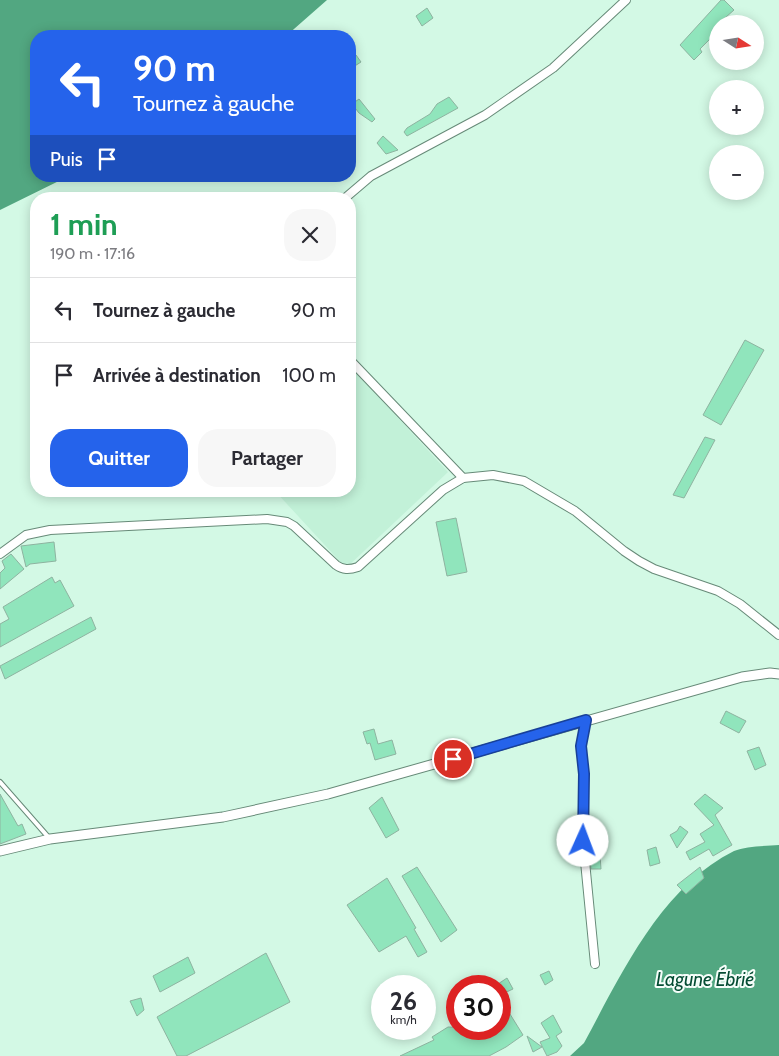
<!DOCTYPE html>
<html lang="fr">
<meta charset="utf-8">
<style>
:root{--surface:#fff;--page:#f7f7f7;--text:#2b2b33;--muted:#7c7c81;--line:#e1e1e2;--accent:#2563eb}
body{margin:0;font-family:Cabin,sans-serif;background:var(--page);color:var(--text);height:100vh;display:flex;flex-direction:column;font-size:19px;white-space:nowrap}
*{box-sizing:border-box;margin:0}
p{font-size:16px;color:var(--muted)}
.icon{flex:none;width:28px;height:28px;fill:none;stroke:currentColor;stroke-width:2;stroke-linecap:round;stroke-linejoin:round}
.map{position:relative;flex:1;overflow:hidden}
.details{position:absolute;left:30px;top:192px;width:326px;height:305px;display:flex;flex-direction:column;background:var(--surface);border-radius:20px;box-shadow:0 2px 12px #0003}
.details>*{flex:none}
.hud{position:absolute;left:30px;top:30px;width:326px;height:152px;border-radius:20px;box-shadow:0 2px 12px #0003;background:#2563eb;color:#fff;overflow:hidden}
.needle{width:32px;rotate:102deg}
.tools{position:absolute;left:709px;top:15px;display:grid;gap:10px}
.tools a{display:grid;place-items:center;width:55px;height:55px;border-radius:50%;background:var(--surface);box-shadow:0 2px 12px #0003;font-size:25px}
.speed{position:absolute;left:371px;top:975px;display:flex;gap:10px;font-size:25px;font-weight:700;text-align:center}
.speed>*{display:grid;place-content:center;width:65px;height:65px;border-radius:50%;background:var(--surface);box-shadow:0 2px 12px #0003;line-height:1}
.speed small{font-size:12px;font-weight:400}
.speed .limit{border:8px solid #d22;background:#fff;color:#111}
.pin{position:absolute;display:grid;place-items:center;width:42px;height:42px;color:#fff;margin:-21px;border:2px solid #fff;border-radius:50%;box-shadow:0 1px 5px #0007}
.me{position:absolute;width:55px;margin:-28px;rotate:2deg;stroke-linejoin:round;filter:drop-shadow(0 0 4px #0008)}
.turn{display:flex;align-items:center;gap:18px;height:105px;padding:0 20px;font-size:22px}
.turn .icon{width:65px;height:65px;stroke-width:2.5}
.turn b{display:block;font-size:35px;line-height:42px}
.then{display:flex;align-items:center;height:48px;padding:0 20px;background:#0003;gap:10px;font-size:19px}
.round{display:grid;place-items:center;flex:none;width:52px;height:52px;border-radius:20px;background:var(--page)}
.head{display:flex;align-items:center;justify-content:space-between;height:85px;padding:0 20px}
h1{font-size:30px;font-weight:700;line-height:38px;color:#1e9e55}
.primary-button{display:flex;gap:10px;margin-top:auto;padding:10px 20px}
.primary-button a{flex:1;height:58px;border-radius:20px;background:var(--accent);color:#fff;font-size:20px;font-weight:700;line-height:58px;text-align:center}
.primary-button a+a{background:var(--page);color:var(--text)}
ul{padding:0;list-style:none}
li{display:flex;align-items:center;gap:15px;height:65px;padding:0 20px;border-top:1px solid var(--line)}
li div{flex:1}
li b{display:block;font-size:19px}
li em{font-style:normal}
.map>svg:first-child{display:block}
.built{fill:#c2f1d8}
.water{fill:#52a781}
.building{fill:#90e5bc;stroke:#8eb3a0}
.lines{fill:none;stroke-linecap:round;stroke-linejoin:round}
.service-casing{stroke:#678a78;stroke-width:6}
.minor-casing{stroke:#678a78;stroke-width:10}
.tertiary-casing{stroke:#678a78;stroke-width:11}
.service{stroke:#fff;stroke-width:4}
.minor{stroke:#fff;stroke-width:8}
.tertiary{stroke:#fff;stroke-width:9}
.route-casing{stroke:#184099;stroke-width:12}
.route{stroke:#2563eb;stroke-width:9}
.labels{text-anchor:middle;dominant-baseline:central;stroke-width:4;stroke-linejoin:round;paint-order:stroke}
.water-label{font-size:19px;font-style:italic;fill:#054d34;stroke:#f6fefa}
</style>
<div class="map">
<svg width="779" height="1056" viewBox="0 0 779 1056">
<rect width="100%" height="100%" fill="#d3f9e5"/>
<!-- built -->
<polygon class="built" points="350,366 448,472 346,568 275,491 350,491"/>
<!-- water -->
<g class="water">
<polygon points="0,0 327,0 286,36 36,36 36,176 69,176 0,210"/>
<path d="M779,845V1056H570L584,1043C621,975 660,888 734,851C746,846 766,846 779,845Z"/>
</g>
<!-- building -->
<g class="building">
<polygon points="721,0 724,0 734,10 718,24 718,29 710,36 712,37 700,49 702,52 694,60 680,45"/>
<polygon points="427,8 433,18 422,26 416,16"/>
<polygon points="356,55 361,62 350,69 350,59"/>
<polygon points="449,97 458,108 407,136 404,132 407,128 430,114 437,104"/>
<polygon points="359,99 375,119 372,122 359,113 352,104"/>
<polygon points="383,136 398,150 386,154 377,143"/>
<polygon points="745,340 764,350 721,425 703,415"/>
<polygon points="705,437 715,440 684,498 673,495"/>
<polygon points="456,518 467,572 447,576 436,522"/>
<polygon points="54,542 56,561 30,564 26,567 21,546"/>
<polygon points="11,554 24,569 0,589 0,573 5,568 2,561"/>
<polygon points="52,577 55,583 60,580 74,606 0,647 0,624 9,619 3,607"/>
<polygon points="91,617 96,629 5,679 0,666"/>
<polygon points="726,711 746,721 739,733 720,723"/>
<polygon points="374,729 378,744 392,740 396,754 375,760 370,743 367,744 363,732"/>
<polygon points="759,747 766,765 755,770 747,751"/>
<polygon points="0,794 18,826 22,824 26,834 0,844"/>
<polygon points="705,794 723,808 715,815 732,845 713,856 709,849 690,860 686,852 705,842 700,834 714,825 694,804"/>
<polygon points="382,797 399,830 386,838 369,808"/>
<polygon points="680,826 688,832 677,848 670,835 677,831"/>
<polygon points="656,847 660,863 650,866 647,850"/>
<polygon points="590,855 600,855 601,869 591,869"/>
<polygon points="417,867 457,930 441,942 402,876"/>
<polygon points="700,867 704,878 686,894 677,885"/>
<polygon points="387,878 416,928 414,929 427,952 418,957 406,936 379,952 347,905"/>
<polygon points="266,953 290,1002 186,1056 177,1056 157,1017"/>
<polygon points="188,957 195,973 160,992 153,976"/>
<polygon points="549,971 553,980 545,985 540,975"/>
<polygon points="507,978 513,989 500,995 498,984"/>
<polygon points="141,998 144,1010 137,1016 130,1001"/>
<polygon points="500,998 523,1035 506,1047 489,1056 400,1056 434,1040 432,1037 448,1027 500,1029"/>
<polygon points="553,1015 562,1032 556,1036 562,1046 557,1052 547,1056 540,1042 550,1038 541,1023"/>
<polygon points="527,1036 542,1047 533,1052"/>
</g>
<g class="lines">
<!-- service casing -->
<g class="service-casing">
<polyline id="service" points="0,782 50,839"/>
</g>
<!-- minor casing -->
<g class="minor-casing">
<g id="minor">
<polyline points="344,199 371,176 485,115 553,68 626,0"/>
<polyline points="350,360 463,478"/>
<path d="M0,554L26,535L50,530L267,519L287,522L294,526L336,565C343,570 349,570 358,567L443,490L463,478L493,475L524,481L575,511L624,551L639,561L654,569L718,591L740,604L779,635"/>
<polyline points="586,720 581,746 584,774 583,841 595,964"/>
</g>
</g>
<!-- tertiary casing -->
<g class="tertiary-casing">
<polyline id="tertiary" points="0,851 50,839 223,817 328,794 742,677 770,673 779,674"/>
</g>
<!-- service -->
<use href="#service" class="service"/>
<!-- minor -->
<use href="#minor" class="minor"/>
<!-- tertiary -->
<use href="#tertiary" class="tertiary"/>
</g>
<g class="lines">
<!-- route casing -->
<g class="route-casing">
<polyline id="route" points="453,759 586,720 581,746 584,774 583,841"/>
</g>
<!-- route -->
<use href="#route" class="route"/>
</g>
<g class="labels">
<!-- water labels -->
<g class="water-label">
<text x="705" y="979">Lagune Ébrié</text>
</g>
</g>
</svg>
<div class="tools">
<a><svg class="needle" viewBox="-14 -14 28 28"><path d="M0-13l5 13h-10z" fill="#e53935"/><path d="M0 13l5-13h-10z" fill="#7c7c81"/></svg></a>
<a>+</a>
<a>−</a>
</div>
<div class="speed"><div>26<small>km/h</small></div><div class="limit">30</div></div>
<div class="pin" style="left:453px;top:759px;background:#d93025"><svg class="icon" aria-label="arrive" viewBox="0 0 24 24"><path d="M6 21V4h12l-3 4 3 4H6"/></svg></div>
<svg class="me" style="left:583px;top:841px" viewBox="-20 -20 40 40"><circle r="19" fill="#fff"/><path d="M0-13L10 11 0 6-10 11z" fill="#2563eb"/></svg>
<div class="hud">
<div class="turn"><svg class="icon" aria-label="left" viewBox="0 0 24 24"><path d="M17 20v-9H6M10 6l-5 5 5 5"/></svg><div><b>90 m</b>Tournez à gauche</div></div>
<div class="then">Puis<svg class="icon" aria-label="arrive" viewBox="0 0 24 24"><path d="M6 21V4h12l-3 4 3 4H6"/></svg></div>
</div>
<section class="details">
<div class="head"><div><h1>1 min</h1><p>190 m · 17:16</p></div><a class="round"><svg class="icon" aria-label="close" viewBox="0 0 24 24"><path d="M6 6l12 12M18 6L6 18"/></svg></a></div>
<ul>
<li><svg class="icon" aria-label="left" viewBox="0 0 24 24"><path d="M17 20v-9H6M10 6l-5 5 5 5"/></svg><div><b>Tournez à gauche</b></div><em>90 m</em></li>
<li><svg class="icon" aria-label="arrive" viewBox="0 0 24 24"><path d="M6 21V4h12l-3 4 3 4H6"/></svg><div><b>Arrivée à destination</b></div><em>100 m</em></li>
</ul>
<div class="primary-button"><a>Quitter</a><a>Partager</a></div>
</section>
</div>
